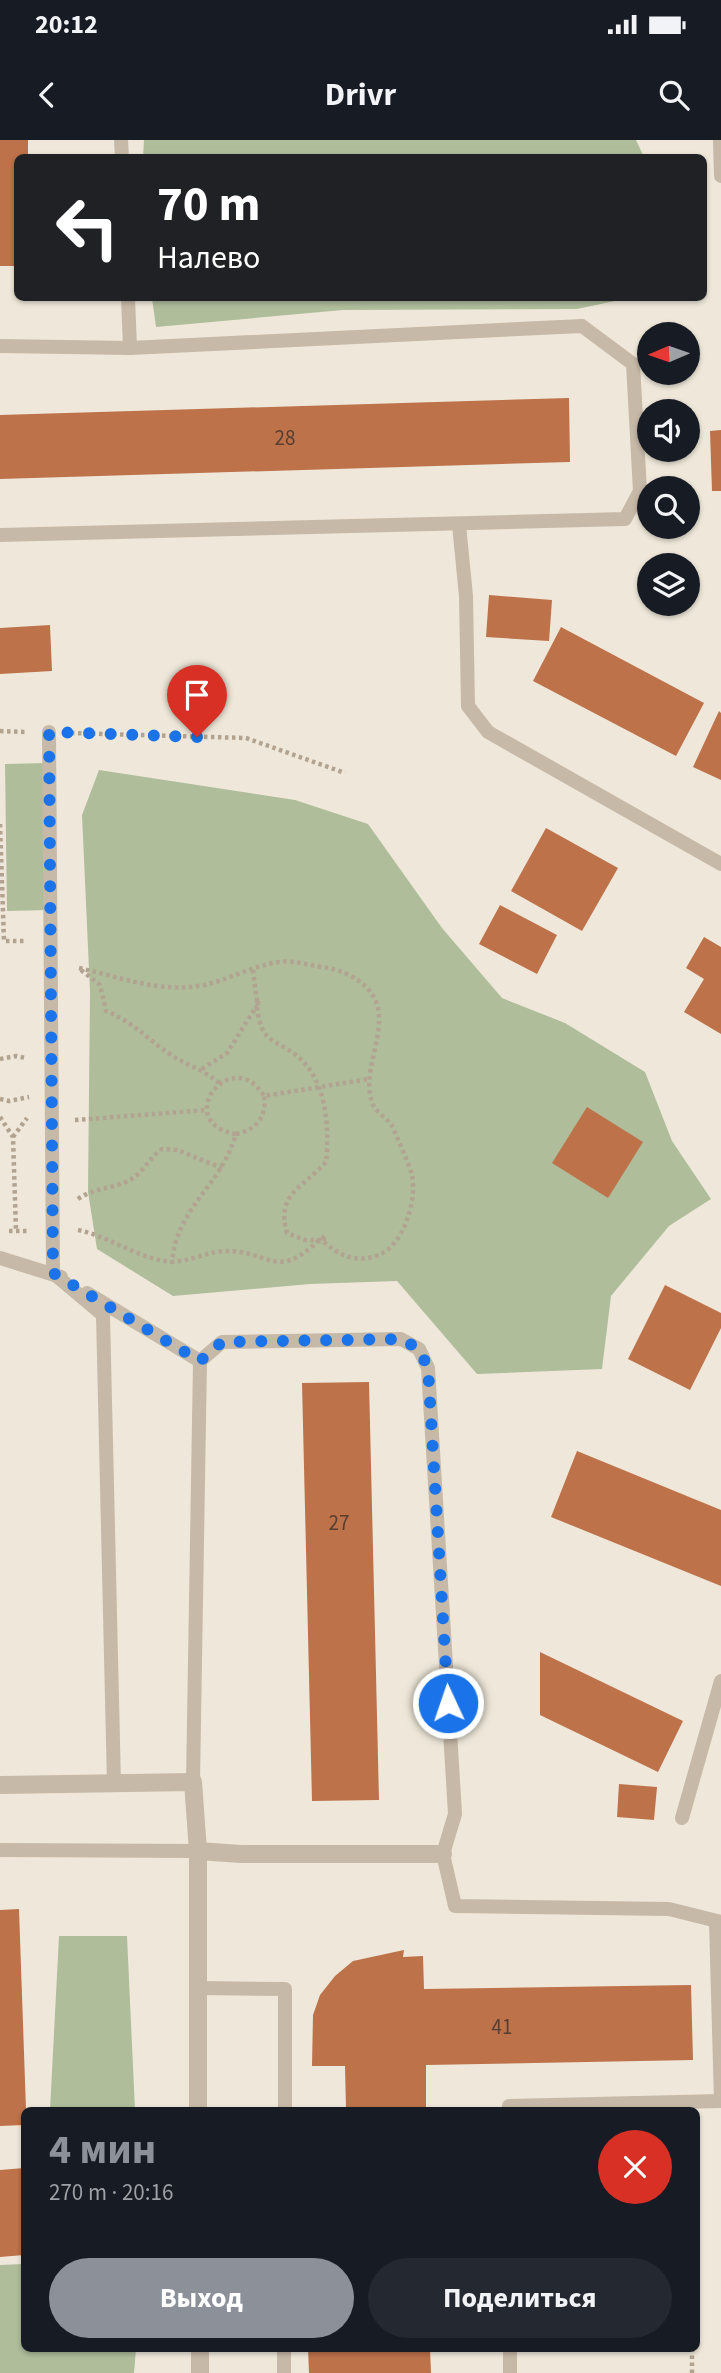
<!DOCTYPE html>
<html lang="ru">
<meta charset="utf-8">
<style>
:root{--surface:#171b24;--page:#242831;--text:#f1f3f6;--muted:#9ea1a6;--accent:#8c9099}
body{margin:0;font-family:"Source Sans 3",sans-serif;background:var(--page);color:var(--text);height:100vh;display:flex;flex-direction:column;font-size:26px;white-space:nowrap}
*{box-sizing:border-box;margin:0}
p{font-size:23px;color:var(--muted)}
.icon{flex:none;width:38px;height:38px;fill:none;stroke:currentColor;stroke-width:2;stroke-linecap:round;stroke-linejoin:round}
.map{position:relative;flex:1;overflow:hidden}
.sheet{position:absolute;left:21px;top:1967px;width:679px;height:245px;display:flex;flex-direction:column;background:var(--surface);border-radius:10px;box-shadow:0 2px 5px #0004}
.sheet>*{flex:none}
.banner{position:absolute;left:14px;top:14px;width:693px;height:147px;border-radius:10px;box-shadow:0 2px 5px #0004;background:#202124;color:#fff;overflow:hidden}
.needle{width:46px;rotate:268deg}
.tools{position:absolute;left:637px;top:182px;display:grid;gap:14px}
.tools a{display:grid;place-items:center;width:63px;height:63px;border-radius:50%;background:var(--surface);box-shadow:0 2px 5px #0004;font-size:35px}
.pin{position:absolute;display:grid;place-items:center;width:60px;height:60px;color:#fff;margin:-72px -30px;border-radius:50% 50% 50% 0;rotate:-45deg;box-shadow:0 0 7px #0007}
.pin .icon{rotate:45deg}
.me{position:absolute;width:77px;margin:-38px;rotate:357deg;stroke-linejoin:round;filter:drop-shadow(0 0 5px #0008)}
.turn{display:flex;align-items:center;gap:24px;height:147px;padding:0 28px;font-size:32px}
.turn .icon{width:91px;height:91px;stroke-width:2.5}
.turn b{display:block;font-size:49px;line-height:60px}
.round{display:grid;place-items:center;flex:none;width:74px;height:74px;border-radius:37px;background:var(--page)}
.head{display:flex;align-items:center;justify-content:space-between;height:119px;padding:0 28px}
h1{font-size:42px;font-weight:700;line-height:52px;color:var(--accent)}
.button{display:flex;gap:14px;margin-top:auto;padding:14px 28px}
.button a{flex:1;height:80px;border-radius:42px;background:var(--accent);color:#fff;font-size:28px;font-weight:700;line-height:80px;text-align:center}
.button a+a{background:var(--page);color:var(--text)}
.status{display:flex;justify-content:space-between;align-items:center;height:49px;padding:0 35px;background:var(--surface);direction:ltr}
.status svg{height:19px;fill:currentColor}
header{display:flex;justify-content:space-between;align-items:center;height:91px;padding:0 28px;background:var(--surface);font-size:32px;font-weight:700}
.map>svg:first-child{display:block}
.green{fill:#afbd9b}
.building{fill:#bd724a}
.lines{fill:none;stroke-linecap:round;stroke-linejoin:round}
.path{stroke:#b2a391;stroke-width:4.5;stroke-dasharray:3.5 3.5;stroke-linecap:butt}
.service{stroke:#c7b9a7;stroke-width:14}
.minor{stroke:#c7b9a7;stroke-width:18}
.route{stroke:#1a73e8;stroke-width:12;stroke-dasharray:0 21.6}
.labels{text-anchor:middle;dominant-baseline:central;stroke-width:6;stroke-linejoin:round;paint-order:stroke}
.number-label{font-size:21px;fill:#563e30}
</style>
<div class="status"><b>20:12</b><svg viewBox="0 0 49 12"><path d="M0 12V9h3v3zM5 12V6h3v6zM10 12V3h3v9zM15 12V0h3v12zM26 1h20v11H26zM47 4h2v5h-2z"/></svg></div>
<header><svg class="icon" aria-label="back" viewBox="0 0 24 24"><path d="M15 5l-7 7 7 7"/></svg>Drivr<svg class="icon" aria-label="search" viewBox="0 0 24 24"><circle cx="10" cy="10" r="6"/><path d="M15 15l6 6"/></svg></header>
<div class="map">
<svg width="721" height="2233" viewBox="0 0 721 2233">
<rect width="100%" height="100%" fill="#efe8da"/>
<!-- green -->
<g class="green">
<polygon points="144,0 636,0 644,17 143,17"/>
<polygon points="152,158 629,158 577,169 343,170 156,187"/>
<polygon points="49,623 49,770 7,771 5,624"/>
<polygon points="99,630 295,660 368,684 442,788 502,858 565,883 645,932 672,1001 711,1059 669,1086 611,1156 602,1229 477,1234 397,1141 310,1144 173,1156 97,1109 88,1052 90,852 82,675"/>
<polygon points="59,1796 127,1796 135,1970 50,1970"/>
<polygon points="24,2124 24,2208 136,2209 134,2233 0,2233 0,2125"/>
</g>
<!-- building -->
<g class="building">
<polygon points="0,0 28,0 28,18 18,18 18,126 0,126"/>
<polygon points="569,258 570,322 0,339 0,275"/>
<polygon points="721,290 721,351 712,351 710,291"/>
<polygon points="489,455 552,460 549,501 486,497"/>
<polygon points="50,485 52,531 0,534 0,488"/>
<polygon points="561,487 704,563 676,616 533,541"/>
<polygon points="719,571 721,573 721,640 693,627"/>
<polygon points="546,688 618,728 582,791 511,751"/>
<polygon points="500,765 557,795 537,834 479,804"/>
<polygon points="704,797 721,807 721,894 684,872 704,839 686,828"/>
<polygon points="587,967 643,1002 608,1058 552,1023"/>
<polygon points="665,1145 721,1173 721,1188 690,1250 628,1219"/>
<polygon points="369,1242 379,1660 312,1661 302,1243"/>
<polygon points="577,1311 721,1370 721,1446 551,1377"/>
<polygon points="540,1512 683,1581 658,1632 540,1575"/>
<polygon points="619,1644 657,1647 654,1680 617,1677"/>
<polygon points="19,1769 26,1970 24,1985 0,1986 0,1770"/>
<polygon points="404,1810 403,1817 423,1816 424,1849 691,1845 693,1920 426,1925 426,1970 346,1970 345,1926 312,1926 313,1875 320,1855 335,1836 353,1821"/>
<polygon points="24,2028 24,2115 0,2117 0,2030"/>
<polygon points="308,2208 430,2208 431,2233 309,2233"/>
</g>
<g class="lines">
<!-- path -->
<g class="path">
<polyline points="0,591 27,592"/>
<polyline points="71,593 246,598 345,633"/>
<polyline points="0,684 4,801 26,801"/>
<path d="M79,828C119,837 157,852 198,846C226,842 252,825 280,822C292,820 304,824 316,826C327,828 337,829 347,834C411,865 357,920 372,962C375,973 387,977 392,986C395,992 411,1029 412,1035C417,1062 403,1108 376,1116C355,1123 338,1115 323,1101"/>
<path d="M81,830L100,845L106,871C135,883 147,899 171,915C188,926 203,929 219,943"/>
<polyline points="253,830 257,862"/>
<polygon points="257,862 260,864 257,867 254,865"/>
<path d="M257,867C261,903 273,898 296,915C326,938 330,987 326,1022C304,1047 275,1054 287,1093L305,1100H318"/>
<polyline points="0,919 16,916 26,918"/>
<polyline points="202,929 227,913 256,867"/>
<polyline points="0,959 9,961 29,957"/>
<polyline points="0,977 13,997 16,1091"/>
<polyline points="75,980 207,970"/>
<path d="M236,994C256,990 267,977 264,956"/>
<polyline points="13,997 27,978"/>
<path d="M78,1059C93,1048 113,1049 130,1040C143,1033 149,1018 162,1009L177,1010L222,1028"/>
<path d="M78,1090C111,1097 138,1119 172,1122"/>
<polyline points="9,1091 29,1091"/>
<polygon points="323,1097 324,1100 320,1101 319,1097"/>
<path d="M319,1100C276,1142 269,1110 225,1111C207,1112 190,1121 172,1122C177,1066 221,1047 236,994C170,982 232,903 264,956L369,939"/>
<polyline points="692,2233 692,2208"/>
</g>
<!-- service -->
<g class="service">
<polyline points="121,0 122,18"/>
<polyline points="720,0 721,36"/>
<polyline points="128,158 130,208"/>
<polyline points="0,206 130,208 582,186 633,224 640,351 625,379 0,395"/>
<polyline points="459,385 466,456 468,566 488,592 721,724"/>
<polyline points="49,592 53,1133 103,1175 114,1644"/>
<polyline points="0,1118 61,1137"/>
<polyline points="87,1153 200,1221"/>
<polyline points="193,1642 200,1221 222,1202 401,1199 419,1209 428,1228 455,1674 443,1714 455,1766 669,1769 721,1782"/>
<polyline points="682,1678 721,1541"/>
<polyline points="0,1710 198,1711"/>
<polyline points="716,1782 721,1961"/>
<polyline points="198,1848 285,1849 285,1970"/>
<polyline points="509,1970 509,1966 721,1961"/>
<polyline points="510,2208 510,2233"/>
<polyline points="284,2233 284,2208"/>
</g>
<!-- minor -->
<g class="minor">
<polyline points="0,1645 193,1642 198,1711 198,1970"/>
<polyline points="198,1711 241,1714 443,1714"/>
<polyline points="200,2208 200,2233"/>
</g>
</g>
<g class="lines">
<!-- route -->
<polyline class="route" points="197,597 49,592 53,1133 200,1221 222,1202 401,1199 419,1209 428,1228 448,1563"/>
</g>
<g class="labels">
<!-- number labels -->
<g class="number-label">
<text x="285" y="298">28</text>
<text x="339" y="1383">27</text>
<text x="502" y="1887">41</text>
</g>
</g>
</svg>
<div class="tools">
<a><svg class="needle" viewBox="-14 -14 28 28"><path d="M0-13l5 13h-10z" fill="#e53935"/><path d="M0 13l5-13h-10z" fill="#9ea1a6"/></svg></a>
<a><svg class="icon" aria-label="sound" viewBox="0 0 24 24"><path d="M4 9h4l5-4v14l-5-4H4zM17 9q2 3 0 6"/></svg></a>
<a><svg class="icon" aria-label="search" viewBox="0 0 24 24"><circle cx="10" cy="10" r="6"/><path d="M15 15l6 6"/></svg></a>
<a><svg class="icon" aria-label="layers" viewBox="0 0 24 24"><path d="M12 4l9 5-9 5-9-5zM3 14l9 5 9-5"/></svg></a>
</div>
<div class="pin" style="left:197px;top:597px;background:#d93025"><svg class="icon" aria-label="arrive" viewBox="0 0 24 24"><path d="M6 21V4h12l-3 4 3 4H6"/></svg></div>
<svg class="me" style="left:448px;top:1563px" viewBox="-20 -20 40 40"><circle r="17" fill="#1a73e8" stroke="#fff" stroke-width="3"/><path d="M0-11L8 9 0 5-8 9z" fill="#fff"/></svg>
<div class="banner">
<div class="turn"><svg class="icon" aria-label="left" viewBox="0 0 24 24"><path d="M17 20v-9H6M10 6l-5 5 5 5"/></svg><div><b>70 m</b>Налево</div></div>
</div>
<section class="sheet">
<div class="head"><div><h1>4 мин</h1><p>270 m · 20:16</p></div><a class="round" style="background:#d93025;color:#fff"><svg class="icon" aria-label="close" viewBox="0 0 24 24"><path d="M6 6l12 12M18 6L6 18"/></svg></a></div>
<div class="button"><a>Выход</a><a>Поделиться</a></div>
</section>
</div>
